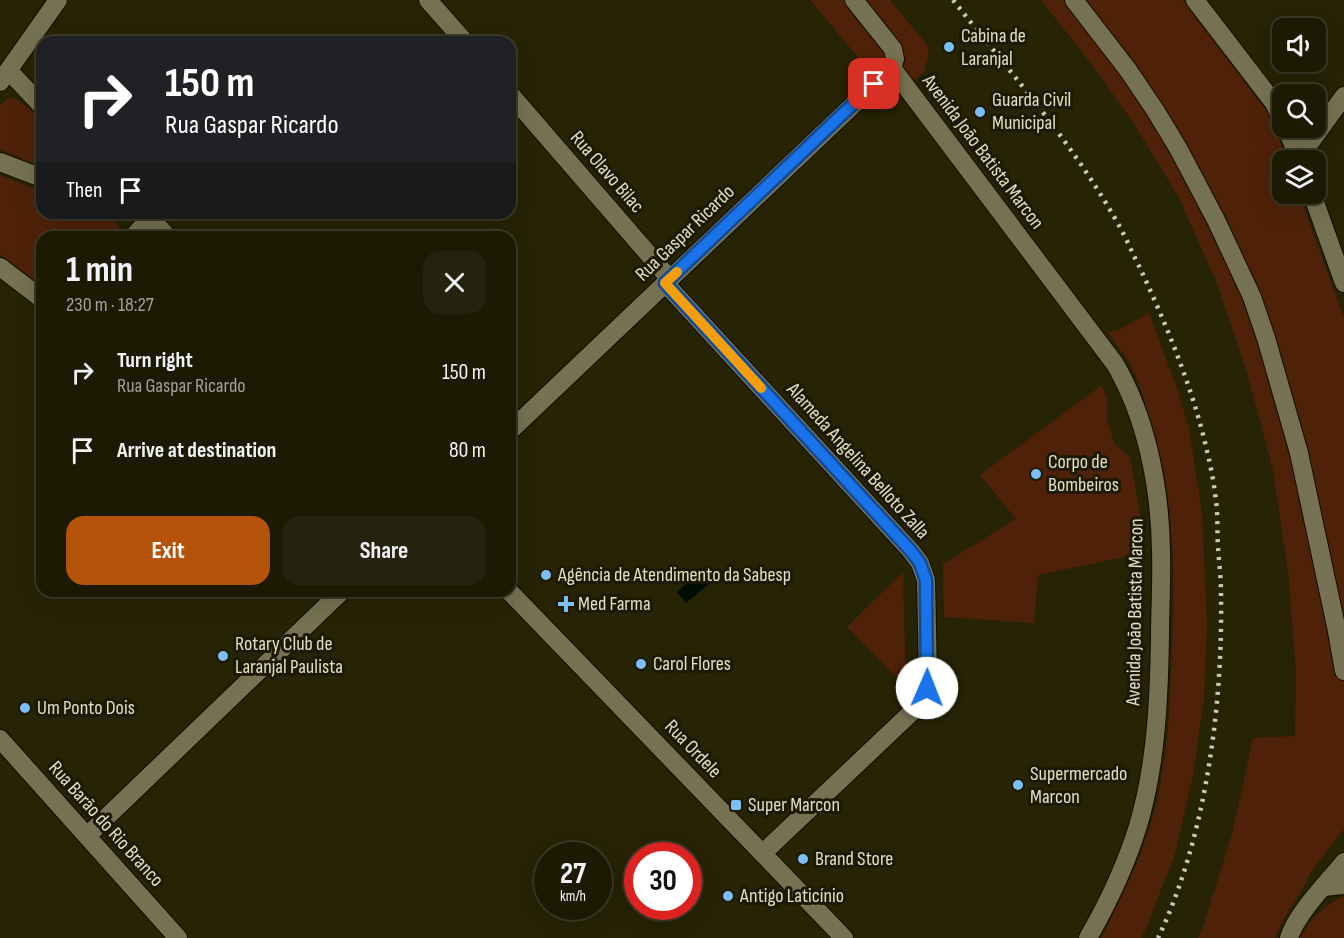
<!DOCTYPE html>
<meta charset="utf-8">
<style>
:root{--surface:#1d1a04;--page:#25230e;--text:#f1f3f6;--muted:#a0a19a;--line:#3b3826;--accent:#b45309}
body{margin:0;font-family:"Sofia Sans Condensed",sans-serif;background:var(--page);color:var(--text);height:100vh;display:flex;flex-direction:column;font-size:22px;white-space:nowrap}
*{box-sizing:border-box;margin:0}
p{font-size:20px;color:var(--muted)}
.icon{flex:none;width:33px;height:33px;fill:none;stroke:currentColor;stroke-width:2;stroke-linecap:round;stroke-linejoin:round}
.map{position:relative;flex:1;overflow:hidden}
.drawer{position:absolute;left:36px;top:231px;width:480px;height:366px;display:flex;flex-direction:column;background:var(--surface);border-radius:18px;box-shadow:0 6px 24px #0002,0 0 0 2px var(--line)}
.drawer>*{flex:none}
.top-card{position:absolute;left:36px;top:36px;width:480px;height:183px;border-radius:18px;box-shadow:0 6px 24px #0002,0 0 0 2px var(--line);background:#202124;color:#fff;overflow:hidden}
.controls{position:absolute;left:1272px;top:18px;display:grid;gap:12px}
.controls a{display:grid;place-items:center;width:54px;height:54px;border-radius:12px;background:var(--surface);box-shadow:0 6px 24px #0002,0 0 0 2px var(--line);font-size:30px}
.speed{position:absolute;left:534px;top:842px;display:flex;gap:12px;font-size:30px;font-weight:700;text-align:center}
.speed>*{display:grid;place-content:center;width:78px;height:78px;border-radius:50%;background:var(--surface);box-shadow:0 6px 24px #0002,0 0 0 2px var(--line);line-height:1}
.speed small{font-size:15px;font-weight:400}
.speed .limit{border:9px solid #d22;background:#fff;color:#111}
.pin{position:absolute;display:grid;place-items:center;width:51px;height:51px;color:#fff;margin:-26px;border-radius:12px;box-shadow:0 3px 9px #0006}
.me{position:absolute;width:66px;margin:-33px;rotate:1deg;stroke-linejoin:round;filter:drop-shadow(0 0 4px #0008)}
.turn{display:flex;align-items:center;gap:21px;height:126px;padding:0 30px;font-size:27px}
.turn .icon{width:78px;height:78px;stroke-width:2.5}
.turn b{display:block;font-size:42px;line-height:51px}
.then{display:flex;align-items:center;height:57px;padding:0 30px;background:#0003;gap:12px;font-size:22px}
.round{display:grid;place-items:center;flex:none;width:63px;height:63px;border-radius:18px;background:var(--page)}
.overview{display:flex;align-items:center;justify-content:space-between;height:102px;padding:0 30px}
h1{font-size:36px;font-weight:700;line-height:45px}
.primary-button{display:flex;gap:12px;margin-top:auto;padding:12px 30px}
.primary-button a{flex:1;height:69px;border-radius:18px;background:var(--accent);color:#fff;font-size:24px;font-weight:700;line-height:69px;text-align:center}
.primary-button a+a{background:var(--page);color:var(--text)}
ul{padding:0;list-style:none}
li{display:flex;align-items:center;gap:18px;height:78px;padding:0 30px}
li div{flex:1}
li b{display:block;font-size:22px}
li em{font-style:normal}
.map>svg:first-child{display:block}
.green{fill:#502109}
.water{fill:#000d05}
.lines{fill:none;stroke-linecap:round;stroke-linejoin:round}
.street-casing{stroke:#100c00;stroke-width:20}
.secondary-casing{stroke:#100c00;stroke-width:20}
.street{stroke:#757152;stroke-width:18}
.secondary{stroke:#757152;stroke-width:18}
.rail{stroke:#cccab8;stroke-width:4.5;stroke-dasharray:3 6;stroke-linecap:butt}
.route-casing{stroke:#114b97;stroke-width:15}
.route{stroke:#1a73e8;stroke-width:10}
.slow{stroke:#f59e0b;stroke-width:10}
.poi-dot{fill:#7cbef9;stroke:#1d1a00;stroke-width:2}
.labels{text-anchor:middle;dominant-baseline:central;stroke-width:6;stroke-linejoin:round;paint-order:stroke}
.poi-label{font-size:20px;fill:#e0decd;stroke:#1d1a00;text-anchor:start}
.street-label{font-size:20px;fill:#e0decd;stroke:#1d1a00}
</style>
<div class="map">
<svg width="1344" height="938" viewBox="0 0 1344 938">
<rect width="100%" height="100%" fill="#272305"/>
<!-- green -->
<g class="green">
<polygon points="810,0 890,0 927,45 929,53 923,74 890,95"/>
<polygon points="1041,0 1182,0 1265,109 1273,123 1287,160 1282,160 1282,194 1299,194 1344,318 1344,829 1311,872 1304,887 1284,918 1275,938 1198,938 1204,924 1233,830 1253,738 1295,736 1296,673 1288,571 1273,470 1247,372 1216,281 1178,196 1133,122 1089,61"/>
<path d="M12,98C25,101 33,114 42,123V167L0,149V105L7,99Z"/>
<path d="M0,175L42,192V213C60,213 126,207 120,237H42V286L0,254Z"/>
<path d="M1149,313L1179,394L1189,429L1202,512L1207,625L1204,698L1193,775L1175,854L1146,928L1141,938H1101C1122,897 1142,857 1154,813C1168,760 1170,705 1172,651C1175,567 1175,488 1147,409C1143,395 1138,379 1131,366C1125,355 1116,344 1108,332L1119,330Z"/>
<polygon points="1102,385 1107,399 1107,420 1115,445 1130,457 1141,519 1143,553 1038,575 1034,623 944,617 943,564 1016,519 980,475"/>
<polygon points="903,572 906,687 847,627"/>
<path d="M1344,896V938H1300C1310,920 1325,904 1344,896Z"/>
</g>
<!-- water -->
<polygon class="water" points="699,572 710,583 686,603 677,592"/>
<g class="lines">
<!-- street casing -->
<g class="street-casing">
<g id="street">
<polyline points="428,0 465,42"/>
<polyline points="1074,0 1128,70 1155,110 1178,148 1216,220 1252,297 1266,338 1299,453 1336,626 1344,671"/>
<polyline points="1195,0 1274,103 1282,120"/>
<polyline points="510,94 670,279"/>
<polyline points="1286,128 1300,160"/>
<polyline points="1299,158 1344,96"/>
<polyline points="1312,194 1344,283"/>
<polyline points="133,237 150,218"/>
<polyline points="0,267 42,299"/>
<path d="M665,283L911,551L920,563L926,580L928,677C927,691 922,699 914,710L763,853"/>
<polyline points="510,431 892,68"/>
<polyline points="87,836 342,591"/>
<polyline points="1324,887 1344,885"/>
</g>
</g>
<!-- secondary casing -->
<g class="secondary-casing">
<g id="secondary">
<path d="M854,0L893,49L895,59L892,68L1115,364C1147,419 1160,488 1161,551C1162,580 1160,609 1160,637C1159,700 1156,766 1138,826C1126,865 1108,903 1088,938"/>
<polyline points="9,71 42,106"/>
<polyline points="0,82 58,0"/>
<polyline points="0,162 42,178"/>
<polyline points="145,213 168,237"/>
<polyline points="509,591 844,938"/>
<polyline points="0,739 178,938"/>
<path d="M1289,938C1296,914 1328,882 1344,862"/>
</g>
</g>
<!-- street -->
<use href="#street" class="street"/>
<!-- secondary -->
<use href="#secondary" class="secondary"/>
<!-- rail -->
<path class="rail" d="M953,0C1010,72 1072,142 1117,222C1126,237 1132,253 1140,268C1167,326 1193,389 1207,451C1211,467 1214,484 1216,501C1218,516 1217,532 1218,547C1219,562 1221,578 1221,593C1223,704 1206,838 1158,938"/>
</g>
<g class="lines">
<!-- route casing -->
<g class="route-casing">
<polyline id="route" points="874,84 665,283 911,551 920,563 926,580 927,688"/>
</g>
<!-- route -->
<use href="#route" class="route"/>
<!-- slow -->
<polyline class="slow" points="677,272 665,283 761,388"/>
</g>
<!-- markers -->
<g class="poi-dot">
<circle cx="949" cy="47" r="6"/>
<circle cx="980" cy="112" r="6"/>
<circle cx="1036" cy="474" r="6"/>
<circle cx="546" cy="575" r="6"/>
<path d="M563 595h6v6h6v6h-6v6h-6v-6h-6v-6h6z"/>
<circle cx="223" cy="656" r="6"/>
<circle cx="641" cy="664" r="6"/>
<circle cx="25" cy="708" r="6"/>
<circle cx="1018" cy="785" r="6"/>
<rect x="730" y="799" width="12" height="12" rx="3"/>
<circle cx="803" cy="859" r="6"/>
<circle cx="728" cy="896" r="6"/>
</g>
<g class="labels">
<!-- poi labels -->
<g class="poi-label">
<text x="961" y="36">Cabina de<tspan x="961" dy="23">Laranjal</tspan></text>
<text x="992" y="100">Guarda Civil<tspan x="992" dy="23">Municipal</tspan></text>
<text x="1048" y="462">Corpo de<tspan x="1048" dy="23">Bombeiros</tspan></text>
<text x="558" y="575">Agência de Atendimento da Sabesp</text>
<text x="578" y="604">Med Farma</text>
<text x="235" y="644">Rotary Club de<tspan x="235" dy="23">Laranjal Paulista</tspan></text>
<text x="653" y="664">Carol Flores</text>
<text x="37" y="708">Um Ponto Dois</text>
<text x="1030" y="774">Supermercado<tspan x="1030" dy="23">Marcon</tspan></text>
<text x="748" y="805">Super Marcon</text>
<text x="815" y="859">Brand Store</text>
<text x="740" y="896">Antigo Laticínio</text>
</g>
<!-- street labels -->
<g class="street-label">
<text transform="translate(983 152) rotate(53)">Avenida João Batista Marcon</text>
<text transform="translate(607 172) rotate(49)">Rua Olavo Bilac</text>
<text transform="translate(685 233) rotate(-44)">Rua Gaspar Ricardo</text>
<text transform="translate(858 461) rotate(48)">Alameda Angelina Belloto Zalla</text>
<text transform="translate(1135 612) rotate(-89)">Avenida João Batista Marcon</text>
<text transform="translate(693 749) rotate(46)">Rua Ordele</text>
<text transform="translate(106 824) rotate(48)">Rua Barão do Rio Branco</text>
</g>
</g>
</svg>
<div class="controls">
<a><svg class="icon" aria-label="sound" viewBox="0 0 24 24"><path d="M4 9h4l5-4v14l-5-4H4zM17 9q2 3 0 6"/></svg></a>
<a><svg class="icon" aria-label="search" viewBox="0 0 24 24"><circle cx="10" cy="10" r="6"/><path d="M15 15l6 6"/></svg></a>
<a><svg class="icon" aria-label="layers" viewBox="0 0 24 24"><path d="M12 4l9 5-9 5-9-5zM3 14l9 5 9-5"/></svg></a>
</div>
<div class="speed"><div>27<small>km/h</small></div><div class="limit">30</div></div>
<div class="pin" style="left:874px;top:84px;background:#d93025"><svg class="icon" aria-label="arrive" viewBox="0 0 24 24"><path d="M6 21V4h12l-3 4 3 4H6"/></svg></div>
<svg class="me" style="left:927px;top:688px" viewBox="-20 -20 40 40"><circle r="19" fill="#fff"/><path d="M0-13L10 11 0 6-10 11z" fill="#1a73e8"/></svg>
<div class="top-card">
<div class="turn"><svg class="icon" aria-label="right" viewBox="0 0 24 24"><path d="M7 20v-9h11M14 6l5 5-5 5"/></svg><div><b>150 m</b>Rua Gaspar Ricardo</div></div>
<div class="then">Then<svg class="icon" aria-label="arrive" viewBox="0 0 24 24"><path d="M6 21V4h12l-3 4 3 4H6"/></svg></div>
</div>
<section class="drawer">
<div class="overview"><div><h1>1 min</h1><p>230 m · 18:27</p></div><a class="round"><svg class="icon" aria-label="close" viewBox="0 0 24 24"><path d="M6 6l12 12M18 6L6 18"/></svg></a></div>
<ul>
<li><svg class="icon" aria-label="right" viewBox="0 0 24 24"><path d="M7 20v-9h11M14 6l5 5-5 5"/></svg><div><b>Turn right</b><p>Rua Gaspar Ricardo</p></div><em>150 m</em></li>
<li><svg class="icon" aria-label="arrive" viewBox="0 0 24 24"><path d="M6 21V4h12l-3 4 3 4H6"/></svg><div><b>Arrive at destination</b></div><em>80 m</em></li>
</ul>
<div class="primary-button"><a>Exit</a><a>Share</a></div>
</section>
</div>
